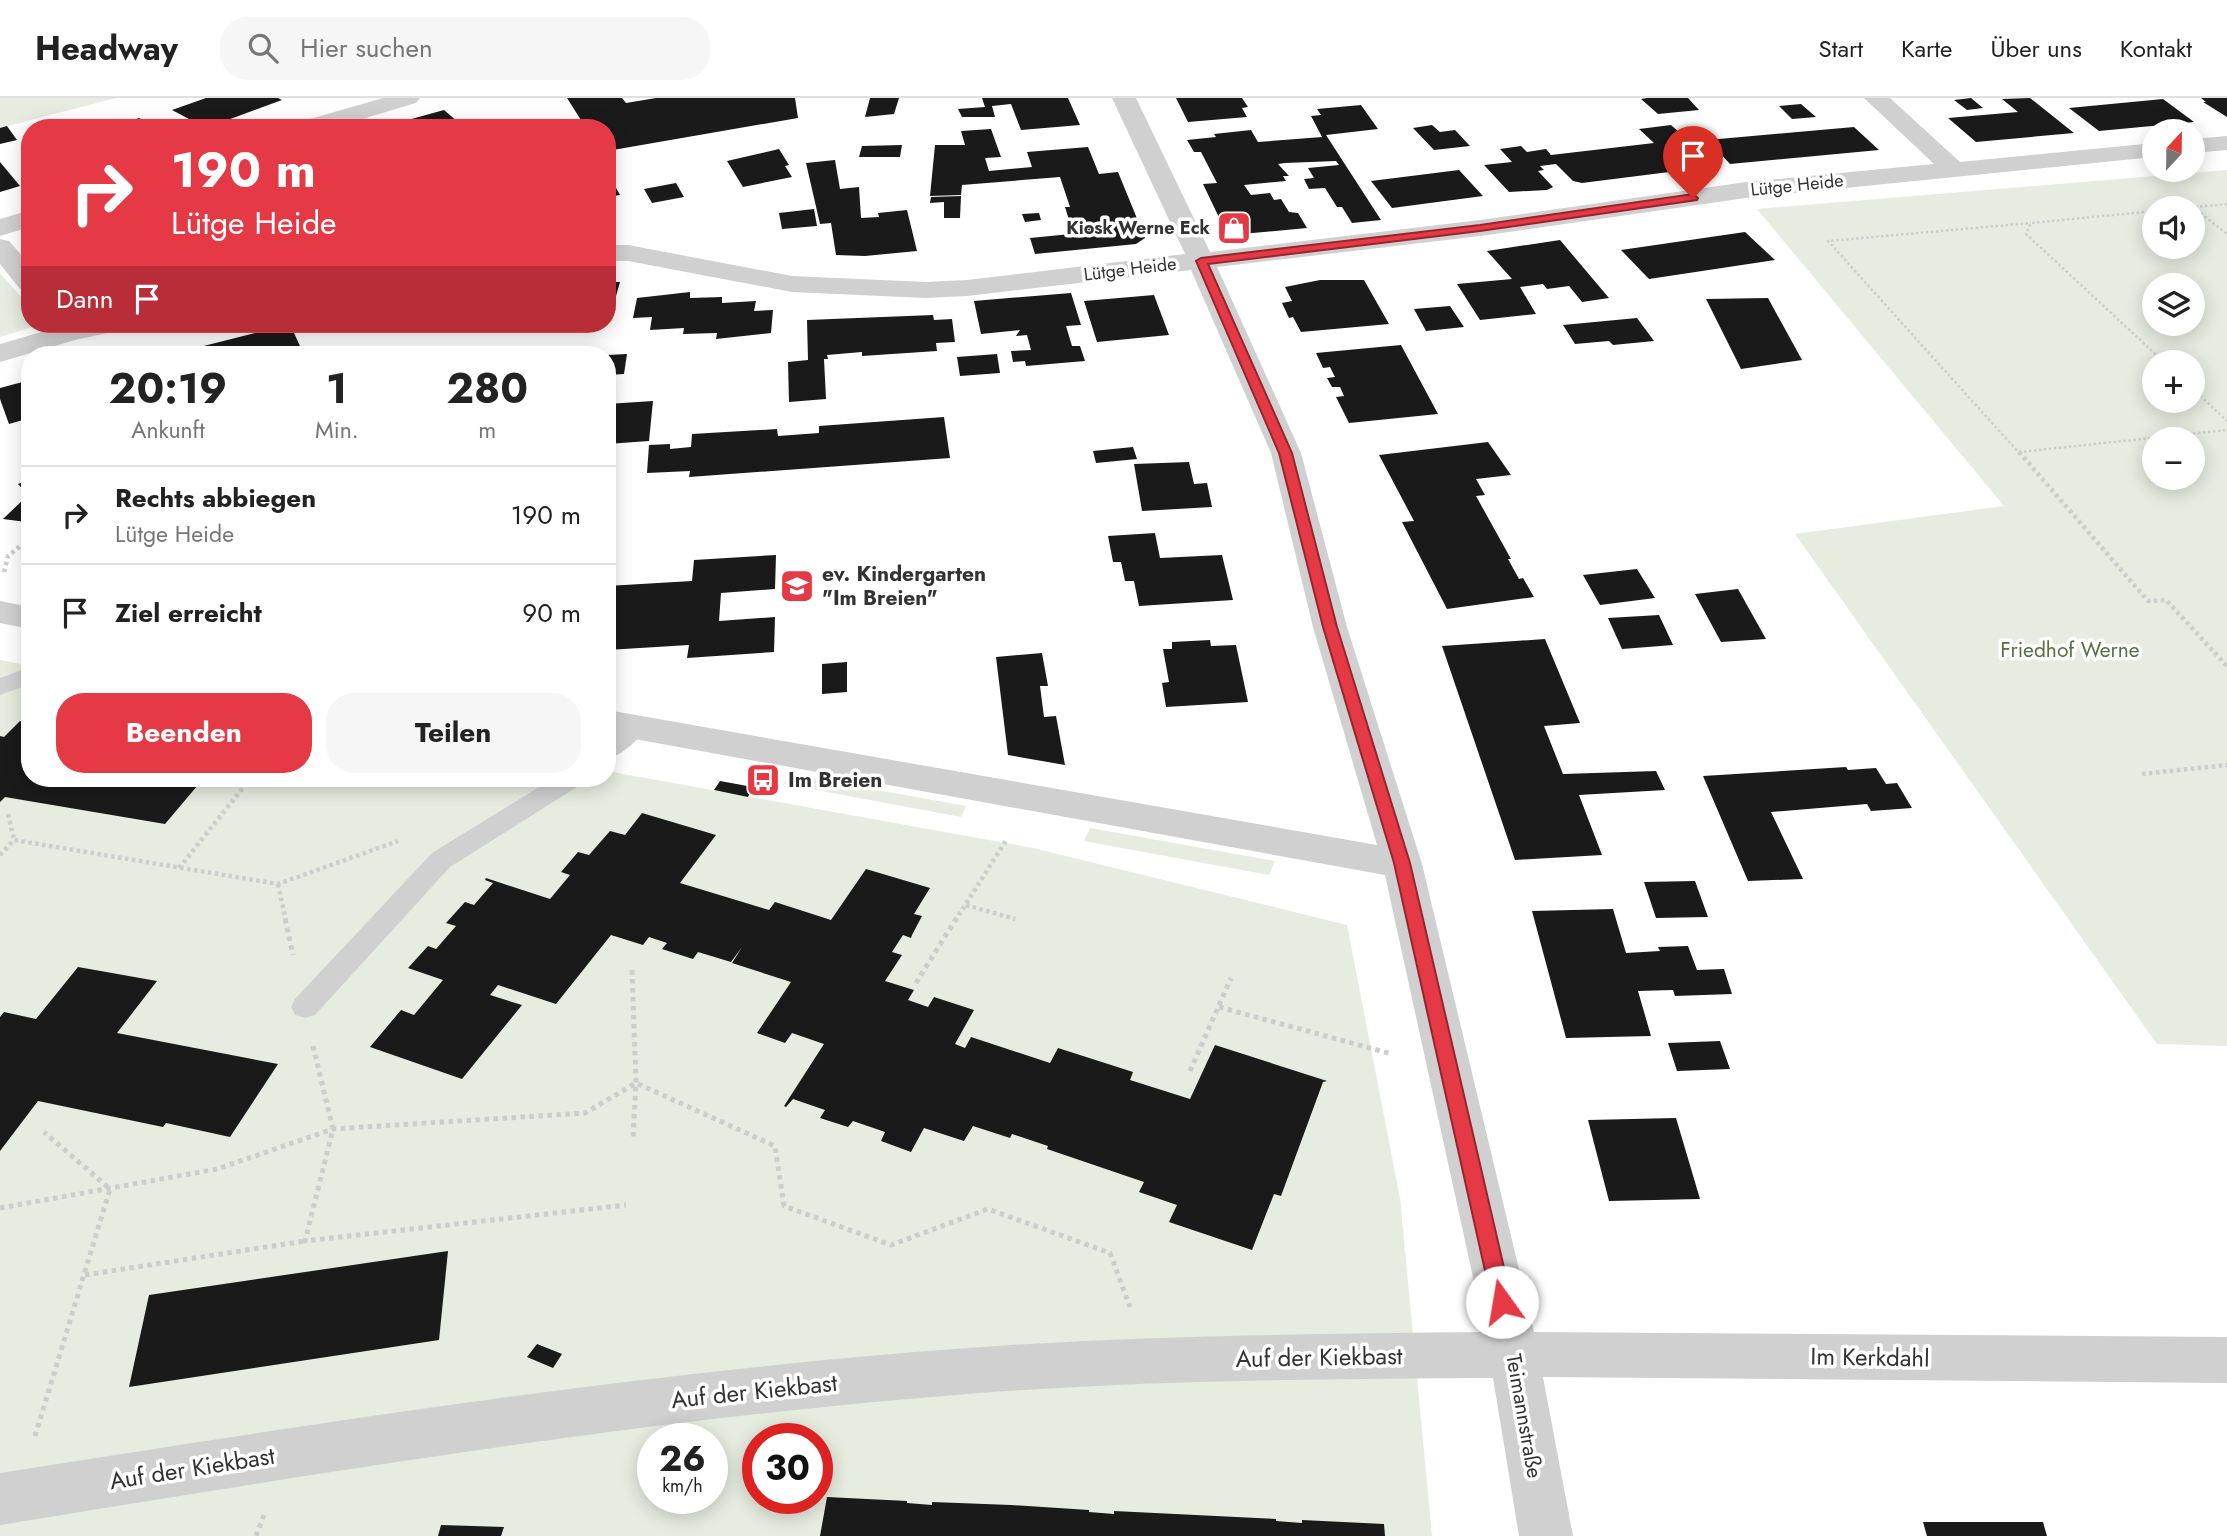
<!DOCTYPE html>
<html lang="de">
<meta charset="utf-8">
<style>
:root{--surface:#fff;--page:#f6f6f6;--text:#222;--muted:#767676;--line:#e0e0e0;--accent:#e63946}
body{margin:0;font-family:Jost,sans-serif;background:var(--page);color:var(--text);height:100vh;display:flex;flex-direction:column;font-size:26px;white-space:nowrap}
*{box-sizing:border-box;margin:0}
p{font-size:23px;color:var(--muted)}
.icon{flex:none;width:38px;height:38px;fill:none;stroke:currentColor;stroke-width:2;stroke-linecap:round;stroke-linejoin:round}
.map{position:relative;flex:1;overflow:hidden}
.details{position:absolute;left:21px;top:248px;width:595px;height:441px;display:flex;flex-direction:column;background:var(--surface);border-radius:28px;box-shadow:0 4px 18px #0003}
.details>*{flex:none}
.top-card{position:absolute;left:21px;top:21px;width:595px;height:214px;border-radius:28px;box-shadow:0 4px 18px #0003;background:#e63946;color:#fff;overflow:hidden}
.needle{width:46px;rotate:22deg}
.tools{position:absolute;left:2142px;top:21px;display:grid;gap:14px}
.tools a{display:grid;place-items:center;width:63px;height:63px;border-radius:50%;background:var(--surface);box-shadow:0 4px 18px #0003;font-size:35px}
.speed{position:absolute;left:637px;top:1325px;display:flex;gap:14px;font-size:35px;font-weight:700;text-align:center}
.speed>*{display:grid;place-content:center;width:91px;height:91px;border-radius:50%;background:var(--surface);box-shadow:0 4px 18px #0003;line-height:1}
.speed small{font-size:18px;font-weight:400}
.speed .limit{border:10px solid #d22;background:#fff;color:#111}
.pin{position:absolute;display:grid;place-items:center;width:60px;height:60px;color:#fff;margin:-72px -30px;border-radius:50% 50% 50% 0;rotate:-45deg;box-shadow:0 0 7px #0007}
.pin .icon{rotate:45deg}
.me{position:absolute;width:77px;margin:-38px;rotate:347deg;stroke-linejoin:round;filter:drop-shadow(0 0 5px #0008)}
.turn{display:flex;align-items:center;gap:24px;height:147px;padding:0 35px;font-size:32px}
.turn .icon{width:91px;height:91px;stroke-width:2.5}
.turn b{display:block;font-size:49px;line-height:60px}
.then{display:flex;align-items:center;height:66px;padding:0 35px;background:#0003;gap:14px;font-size:26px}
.eta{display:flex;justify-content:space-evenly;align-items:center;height:119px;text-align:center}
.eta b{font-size:42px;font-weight:700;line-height:49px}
.primary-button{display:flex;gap:14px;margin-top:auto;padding:14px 35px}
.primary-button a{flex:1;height:80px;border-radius:28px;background:var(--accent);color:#fff;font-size:28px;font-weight:700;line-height:80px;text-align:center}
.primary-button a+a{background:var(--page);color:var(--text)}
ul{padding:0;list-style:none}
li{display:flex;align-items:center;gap:21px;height:98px;padding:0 35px;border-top:2px solid var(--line)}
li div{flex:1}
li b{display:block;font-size:26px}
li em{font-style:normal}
header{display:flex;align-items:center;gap:42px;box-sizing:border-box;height:98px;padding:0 35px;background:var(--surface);border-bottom:2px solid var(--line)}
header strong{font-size:33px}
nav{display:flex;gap:38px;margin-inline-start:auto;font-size:24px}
.search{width:490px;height:63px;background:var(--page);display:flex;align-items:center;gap:18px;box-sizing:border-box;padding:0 24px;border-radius:28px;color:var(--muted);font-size:26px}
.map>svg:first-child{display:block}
.green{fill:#e6ecdf;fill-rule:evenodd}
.building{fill:#1a1a1a}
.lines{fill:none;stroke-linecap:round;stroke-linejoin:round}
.path-far2{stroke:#cdcdcd;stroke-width:2.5;stroke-dasharray:2.5 2.5;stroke-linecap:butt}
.path-far1{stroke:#cdcdcd;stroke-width:4.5;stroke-dasharray:3.5 3.5;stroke-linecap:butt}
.path{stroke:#cdcdcd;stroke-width:5;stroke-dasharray:4.5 4.5;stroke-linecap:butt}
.service{fill:#d0d0d0;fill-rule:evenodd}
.minor{fill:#d0d0d0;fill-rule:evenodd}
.route{fill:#e63946;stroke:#96252e;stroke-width:2}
.labels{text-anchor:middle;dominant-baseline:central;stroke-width:7;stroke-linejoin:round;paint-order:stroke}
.far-street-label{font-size:18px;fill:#333;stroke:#fff}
.far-poi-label{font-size:18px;font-weight:bold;fill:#333;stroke:#fff;text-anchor:end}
.poi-label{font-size:21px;font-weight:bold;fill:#333;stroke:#fff;text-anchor:start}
.park-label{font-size:21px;fill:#56703f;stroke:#fff}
.street-label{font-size:21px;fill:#333;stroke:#fff}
.near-street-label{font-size:24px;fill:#333;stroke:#fff}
</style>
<header>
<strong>Headway</strong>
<div class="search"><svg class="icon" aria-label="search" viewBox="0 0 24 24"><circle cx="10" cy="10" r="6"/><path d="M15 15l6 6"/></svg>Hier suchen</div>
<nav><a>Start</a><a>Karte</a><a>Über uns</a><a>Kontakt</a></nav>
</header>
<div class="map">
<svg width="2227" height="1438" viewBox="0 0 2227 1438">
<rect width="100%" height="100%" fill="#fff"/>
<!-- green -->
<g class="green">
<polygon points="0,0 116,0 0,30"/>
<path d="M2227,72V948L2157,946L1795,436L2004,408L1757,111ZM2154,110H2193V149H2154ZM2154,187H2193V226H2154ZM2193,264V303H2154V264ZM2193,341V380H2154V341Z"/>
<polygon points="0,175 30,209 30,226 42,226 0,239"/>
<path d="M0,562L30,568V681H607V673L1033,750L1347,827L1400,1100L1432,1438H0ZM653,1340H712V1400H653ZM758,1340H817V1400H758Z"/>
<polygon points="789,676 966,708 961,719 784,686"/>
<polygon points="1090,730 1275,763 1269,777 1084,743"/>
</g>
<!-- building -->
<g class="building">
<polygon points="206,0 278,0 282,2 206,30 172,12"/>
<polygon points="567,0 622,0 626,5 656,0 795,0 798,20 607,53 607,30 586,30"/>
<polygon points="870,0 899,0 894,16 865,19"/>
<polygon points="982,0 1068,0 1080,27 1021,32 1011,6 992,8 995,19 962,19 958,11 985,9"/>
<polygon points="1176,0 1242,0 1248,9 1242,10 1247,19 1188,24"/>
<polygon points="1647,0 1688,0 1699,12 1658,16 1641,1"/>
<polygon points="1971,0 1983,10 1967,12 1954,2"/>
<polygon points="2030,0 2074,35 1976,44 1948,20 2018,14 2002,1"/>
<polygon points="2201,0 2227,0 2227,19 2203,4 2206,4"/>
<polygon points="2163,1 2194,24 2099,33 2069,10"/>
<polygon points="1801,6 1816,19 1792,21 1779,8"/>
<polygon points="1361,7 1378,31 1326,37 1381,122 1352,125 1342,109 1337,109 1325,90 1309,91 1304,81 1314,80 1308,70 1339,67 1336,63 1285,65 1278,66 1289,78 1283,78 1286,83 1244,87 1251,97 1270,95 1274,102 1281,101 1289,114 1298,115 1307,130 1242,136 1225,132 1203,86 1217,85 1201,54 1194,54 1187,42 1216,39 1214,36 1251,32 1258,44 1322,39 1311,18 1321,17 1317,11"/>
<polygon points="444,12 465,30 386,28"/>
<polygon points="139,20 156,30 113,30 113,29"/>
<polygon points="1432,27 1440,34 1455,32 1470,48 1434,52 1413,30"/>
<polygon points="1671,27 1689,43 1677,44 1703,66 1701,70 1582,85 1573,83 1556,66 1540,68 1544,72 1538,73 1553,89 1547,92 1509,94 1484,67 1512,64 1500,51 1521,48 1527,54 1546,51 1551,57 1654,45 1639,31"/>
<polygon points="7,28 17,42 0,46 0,30"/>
<polygon points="1854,29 1879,52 1730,66 1708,42"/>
<polygon points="991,31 1001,59 985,60 989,73 1032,69 1027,54 1088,49 1099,76 1118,74 1145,140 1136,146 1035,156 1030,140 1081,135 1077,125 1070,125 1065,109 1070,109 1060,79 962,87 961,97 930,98 935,47 965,47 961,33"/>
<polygon points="902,47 900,59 859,59 862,48"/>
<polygon points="779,51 789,67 785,68 792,79 743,89 727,63"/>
<polygon points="835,62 840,91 859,89 861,120 879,119 878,115 907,112 917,153 865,158 836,157 831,125 820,126 806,65"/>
<polygon points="0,64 20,88 0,94"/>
<polygon points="1459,72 1483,98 1392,110 1371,83"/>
<polygon points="607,74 620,97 607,99"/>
<polygon points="676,85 684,99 652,105 644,91"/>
<polygon points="961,98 960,120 944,120 944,104 930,105 931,99"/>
<polygon points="814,111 817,128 782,131 779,115"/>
<polygon points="1039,115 1041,122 1025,124 1022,116"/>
<polygon points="1745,134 1775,162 1649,181 1621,152"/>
<polygon points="1560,142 1609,200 1582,204 1569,188 1547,191 1543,186 1520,189 1536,216 1480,222 1457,186 1512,181 1487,153"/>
<polygon points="1320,182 1364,182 1389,226 1301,234 1293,219 1289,220 1282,205 1292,203 1285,189"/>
<polygon points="607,184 620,184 616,198 611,198 608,210"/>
<polygon points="690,194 690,200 722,199 722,205 756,203 754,213 773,212 771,235 716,241 717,235 683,236 684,230 650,232 652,219 633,220 637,200"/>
<polygon points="1071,195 1081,227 1066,228 1072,248 1080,248 1085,263 1026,268 1025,263 1013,264 1011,253 1031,252 1027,237 1016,238 1020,232 981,236 974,203"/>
<polygon points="1154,197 1169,237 1097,244 1084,203"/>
<polygon points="1768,200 1802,262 1741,271 1706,201"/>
<polygon points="1450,208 1464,229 1426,233 1414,211"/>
<polygon points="933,217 934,222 952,221 955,244 936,245 937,253 862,258 862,254 827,257 828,261 824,261 826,301 789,304 788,264 808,262 807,222"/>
<polygon points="1637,220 1654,243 1613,247 1609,243 1575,246 1563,227"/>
<polygon points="290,226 304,257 173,257 172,256"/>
<polygon points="410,226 603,226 602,230 406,235"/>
<polygon points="1401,247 1438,316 1349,325 1336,299 1344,298 1340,289 1332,289 1327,280 1335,279 1330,269 1323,270 1316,255"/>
<polygon points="627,256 624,276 607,277 607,257"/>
<polygon points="997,256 1000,275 960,278 957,259"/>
<polygon points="30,282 30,320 9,326 0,301 0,290"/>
<polygon points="653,303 649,343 607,346 607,306"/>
<polygon points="944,319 950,360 689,379 690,373 647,375 649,347 670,346 670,351 691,349 692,336 777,331 778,338 819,335 819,328"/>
<polygon points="1488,344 1511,377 1476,381 1485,397 1476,398 1511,461 1508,461 1519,481 1523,480 1534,499 1447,511 1402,424 1414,423 1379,357"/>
<polygon points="1133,349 1137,361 1096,365 1093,353"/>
<polygon points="1189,364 1194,386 1207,385 1212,409 1142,413 1134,366"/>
<polygon points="30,381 30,420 26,424 3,421 28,397 18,386"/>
<polygon points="1155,435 1160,460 1222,457 1233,502 1139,508 1134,483 1125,483 1121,464 1113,464 1108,438"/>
<polygon points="776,457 775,491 721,495 719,523 775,519 774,554 687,560 689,547 607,552 607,488 692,483 694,462"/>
<polygon points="1637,471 1655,500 1600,507 1583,477"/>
<polygon points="1738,491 1766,541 1721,544 1695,496"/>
<polygon points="1659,517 1673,547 1622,551 1608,520"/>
<polygon points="1545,541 1580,625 1544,628 1563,676 1656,673 1665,692 1579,697 1602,757 1515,762 1442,548"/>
<polygon points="1210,542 1211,548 1236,547 1248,604 1166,609 1162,585 1169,584 1163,551 1172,551 1172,544"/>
<polygon points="1042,555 1048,588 1040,588 1044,619 1056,618 1065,667 1008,657 996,559"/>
<polygon points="847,564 847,594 822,596 822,566"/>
<polygon points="30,620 30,681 203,681 165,726 5,699 0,704 0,638 4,639 20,623 26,624"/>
<polygon points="1846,669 1848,672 1876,670 1886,686 1897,685 1912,710 1871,713 1867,706 1771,714 1803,781 1748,783 1703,678"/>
<polygon points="720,683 753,689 748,699 714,692"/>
<polygon points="642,715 716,737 680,785 769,812 775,804 831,822 866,771 930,790 914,816 922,818 912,837 911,840 903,837 892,854 902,857 885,883 914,892 908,902 928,909 934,899 974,912 955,946 965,950 971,939 1050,965 1058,950 1133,974 1130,982 1190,1001 1215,947 1327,983 1323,984 1281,1098 1274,1096 1252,1152 1169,1124 1177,1107 1139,1094 1144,1084 1047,1051 1048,1048 1012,1036 1010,1040 973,1028 964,1043 924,1030 911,1054 881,1043 885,1034 853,1023 848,1029 820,1020 825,1012 793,1001 786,1009 784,1008 824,946 792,935 785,945 757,935 791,884 732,865 742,849 731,864 698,854 693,861 662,851 667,845 649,839 643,847 611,837 556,906 498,887 490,897 522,907 462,981 370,949 401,912 414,917 443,882 408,870 428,848 436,851 456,828 446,825 465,804 474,807 493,785 485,782 486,780 550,801 570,777 561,774 578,754 589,757 610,733 625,737"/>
<polygon points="1695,783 1708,819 1656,820 1644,784"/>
<polygon points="1613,811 1626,855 1660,853 1658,849 1688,848 1697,872 1724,871 1732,896 1675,898 1673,892 1638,893 1651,938 1566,940 1532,813"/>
<polygon points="78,869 157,883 117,935 278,966 230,1039 166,1025 163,1029 38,1003 0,1053 0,919 4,914 36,921"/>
<polygon points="1720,943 1730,971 1677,973 1668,945"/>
<polygon points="1676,1020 1700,1101 1609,1103 1588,1022"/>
<polygon points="448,1153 439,1242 129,1289 149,1197"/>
<polygon points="537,1246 562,1256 553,1270 527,1259"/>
<polygon points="827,1399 907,1403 907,1405 932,1407 932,1404 1011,1407 1089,1412 1089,1414 1114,1416 1114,1413 1276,1421 1276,1423 1302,1425 1302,1422 1384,1426 1385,1438 820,1438"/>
<polygon points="1923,1424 2043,1424 2047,1438 1927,1438"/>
<polygon points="441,1427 504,1429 501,1438 438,1438"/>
</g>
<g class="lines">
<!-- path-far2 -->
<g class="path-far2">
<polyline points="2193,109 2227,136"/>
<polyline points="2185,110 2227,106"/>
<polyline points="2154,113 2031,125 2026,136 2164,264"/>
<polyline points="2193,291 2227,323"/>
<polyline points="2019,354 2227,332"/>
<polyline points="2020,356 1828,143 2031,125"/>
</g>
<!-- path-far1 -->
<g class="path-far1">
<polyline points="2019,354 2148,503 2166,502 2227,568"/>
<polyline points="4,474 8,458 30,440"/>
<polyline points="2142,676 2227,667"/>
<polyline points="8,716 14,742"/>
<polyline points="0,757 14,742 278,786 398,743"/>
<polyline points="179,770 250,681"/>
<polyline points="278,786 286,823"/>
<polyline points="966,807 1015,821"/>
<polyline points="955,823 1007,741"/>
</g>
<!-- path -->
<g class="path">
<polyline points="285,821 293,857"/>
<polyline points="632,872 636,985 633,1040"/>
<polyline points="916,885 956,821"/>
<polyline points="1219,909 1392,956"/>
<polyline points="313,948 333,1031 305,1143 626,1107"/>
<polyline points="1190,973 1231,880"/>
<polyline points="0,1110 217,1071 333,1031 585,1015 636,985 775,1048 784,1108 891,1147 988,1111 1110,1155 1130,1209"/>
<polyline points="85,1177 305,1143"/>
<polyline points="35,1338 110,1091 44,1034"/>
<polyline points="256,1438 264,1417"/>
</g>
<!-- service -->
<g class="service">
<polygon points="30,569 30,586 0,597 0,580"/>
<path d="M634,621L643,623L646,629C639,642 622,657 607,661V638L625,623Z"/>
<polygon points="552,681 584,681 580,687 450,769 315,917 305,920 295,917 291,909 295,901 432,755"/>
</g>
<!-- minor -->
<g class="minor">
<polygon points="383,0 420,0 416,5 332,30 293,30 296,25"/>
<path d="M1112,0H1136L1210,154L1480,122L1746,84L1934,66L1864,0H1890L1960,64L2154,45V59L1746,100L1480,138L1217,169L1301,355L1347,529L1422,766L1534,1234L2227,1239V1285L1543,1279L1573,1438H1519L1493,1280C1322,1281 1151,1282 980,1295C651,1320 325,1374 0,1427V1375C326,1324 653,1272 982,1249C1149,1237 1317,1236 1485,1234L1385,777L607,636V612L1377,747L1313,529L1271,355L1191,172L967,198L926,200L792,194L628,163H607V147H628L792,178L926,184L967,182L1185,156Z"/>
<polygon points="2227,38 2227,52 2193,55 2193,41"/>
<polygon points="30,112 30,129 0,138 0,121"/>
<polygon points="0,141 9,143 30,167 30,193 20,191 0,166"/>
<polygon points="69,226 126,226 122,232 75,242 0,264 0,246"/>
<polygon points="0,503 30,509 30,531 0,525"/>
</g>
</g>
<!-- route -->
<polygon class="route" points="1693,96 1698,100 1697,102 1480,133 1208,166 1292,355 1337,529 1410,765 1512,1204 1509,1210 1502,1213 1495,1210 1492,1204 1394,765 1323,529 1279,355 1196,163 1201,160 1480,127"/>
<!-- icons -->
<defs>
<g id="shop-square" transform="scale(1.75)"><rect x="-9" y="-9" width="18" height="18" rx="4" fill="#e63946" stroke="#fff"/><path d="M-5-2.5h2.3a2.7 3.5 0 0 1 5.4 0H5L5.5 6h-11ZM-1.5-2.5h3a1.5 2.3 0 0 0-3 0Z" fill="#fff"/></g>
<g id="school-square" transform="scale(1.75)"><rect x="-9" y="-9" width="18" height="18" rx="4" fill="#e63946" stroke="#fff"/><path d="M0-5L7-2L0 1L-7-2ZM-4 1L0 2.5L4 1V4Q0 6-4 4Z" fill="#fff"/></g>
<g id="bus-square" transform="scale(1.75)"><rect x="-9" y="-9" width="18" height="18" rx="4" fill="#e63946" stroke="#fff"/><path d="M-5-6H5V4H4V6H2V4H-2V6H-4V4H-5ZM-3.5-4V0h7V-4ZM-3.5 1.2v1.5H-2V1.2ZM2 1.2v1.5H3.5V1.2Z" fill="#fff"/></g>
</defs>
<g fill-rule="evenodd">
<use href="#shop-square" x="1234" y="130"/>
<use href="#school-square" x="797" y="488"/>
<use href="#bus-square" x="763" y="682"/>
</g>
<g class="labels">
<!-- far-street labels -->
<g class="far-street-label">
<text transform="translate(1797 87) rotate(-6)">Lütge Heide</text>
<text transform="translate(1130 171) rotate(-7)">Lütge Heide</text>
</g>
<!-- far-poi labels -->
<g class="far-poi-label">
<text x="1210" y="130">Kiosk Werne Eck</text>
</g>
<!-- poi labels -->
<g class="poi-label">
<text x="822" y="476">ev. Kindergarten<tspan x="822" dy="24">"Im Breien"</tspan></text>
<text x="788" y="682">Im Breien</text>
</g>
<!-- park labels -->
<g class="park-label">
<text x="2070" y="552">Friedhof Werne</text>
</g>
<!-- street labels -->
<g class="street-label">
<text transform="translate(1524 1318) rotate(80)">Teimannstraße</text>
</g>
<!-- near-street labels -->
<g class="near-street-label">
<text transform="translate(1319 1259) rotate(-1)">Auf der Kiekbast</text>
<text transform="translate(1870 1259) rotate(1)">Im Kerkdahl</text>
<text transform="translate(754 1293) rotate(-6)">Auf der Kiekbast</text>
<text transform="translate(192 1370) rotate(-9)">Auf der Kiekbast</text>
</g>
</g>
</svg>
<div class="tools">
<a><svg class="needle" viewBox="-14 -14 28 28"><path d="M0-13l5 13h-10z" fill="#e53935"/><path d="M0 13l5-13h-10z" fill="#767676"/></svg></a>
<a><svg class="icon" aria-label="sound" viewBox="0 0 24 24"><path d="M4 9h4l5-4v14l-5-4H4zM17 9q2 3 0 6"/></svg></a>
<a><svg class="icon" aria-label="layers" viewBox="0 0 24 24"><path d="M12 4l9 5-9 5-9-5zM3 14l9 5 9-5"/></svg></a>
<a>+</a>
<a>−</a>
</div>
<div class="speed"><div>26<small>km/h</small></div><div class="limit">30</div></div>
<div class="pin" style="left:1693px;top:100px;background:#d93025"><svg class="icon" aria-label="arrive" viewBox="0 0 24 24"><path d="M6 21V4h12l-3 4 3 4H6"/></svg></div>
<svg class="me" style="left:1502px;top:1204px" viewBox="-20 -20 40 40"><circle r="19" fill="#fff"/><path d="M0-13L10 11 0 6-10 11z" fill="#e63946"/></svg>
<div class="top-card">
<div class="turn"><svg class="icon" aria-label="right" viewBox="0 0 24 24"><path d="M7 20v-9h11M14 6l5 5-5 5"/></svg><div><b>190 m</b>Lütge Heide</div></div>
<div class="then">Dann<svg class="icon" aria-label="arrive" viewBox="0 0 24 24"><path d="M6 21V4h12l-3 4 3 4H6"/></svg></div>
</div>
<section class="details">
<div class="eta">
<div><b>20:19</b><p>Ankunft</p></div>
<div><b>1</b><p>Min.</p></div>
<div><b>280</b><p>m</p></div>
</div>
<ul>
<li><svg class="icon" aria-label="right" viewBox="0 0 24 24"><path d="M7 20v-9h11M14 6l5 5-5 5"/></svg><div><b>Rechts abbiegen</b><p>Lütge Heide</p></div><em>190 m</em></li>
<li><svg class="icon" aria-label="arrive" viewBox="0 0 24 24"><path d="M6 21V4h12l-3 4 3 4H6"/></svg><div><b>Ziel erreicht</b></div><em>90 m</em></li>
</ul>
<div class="primary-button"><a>Beenden</a><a>Teilen</a></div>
</section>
</div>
